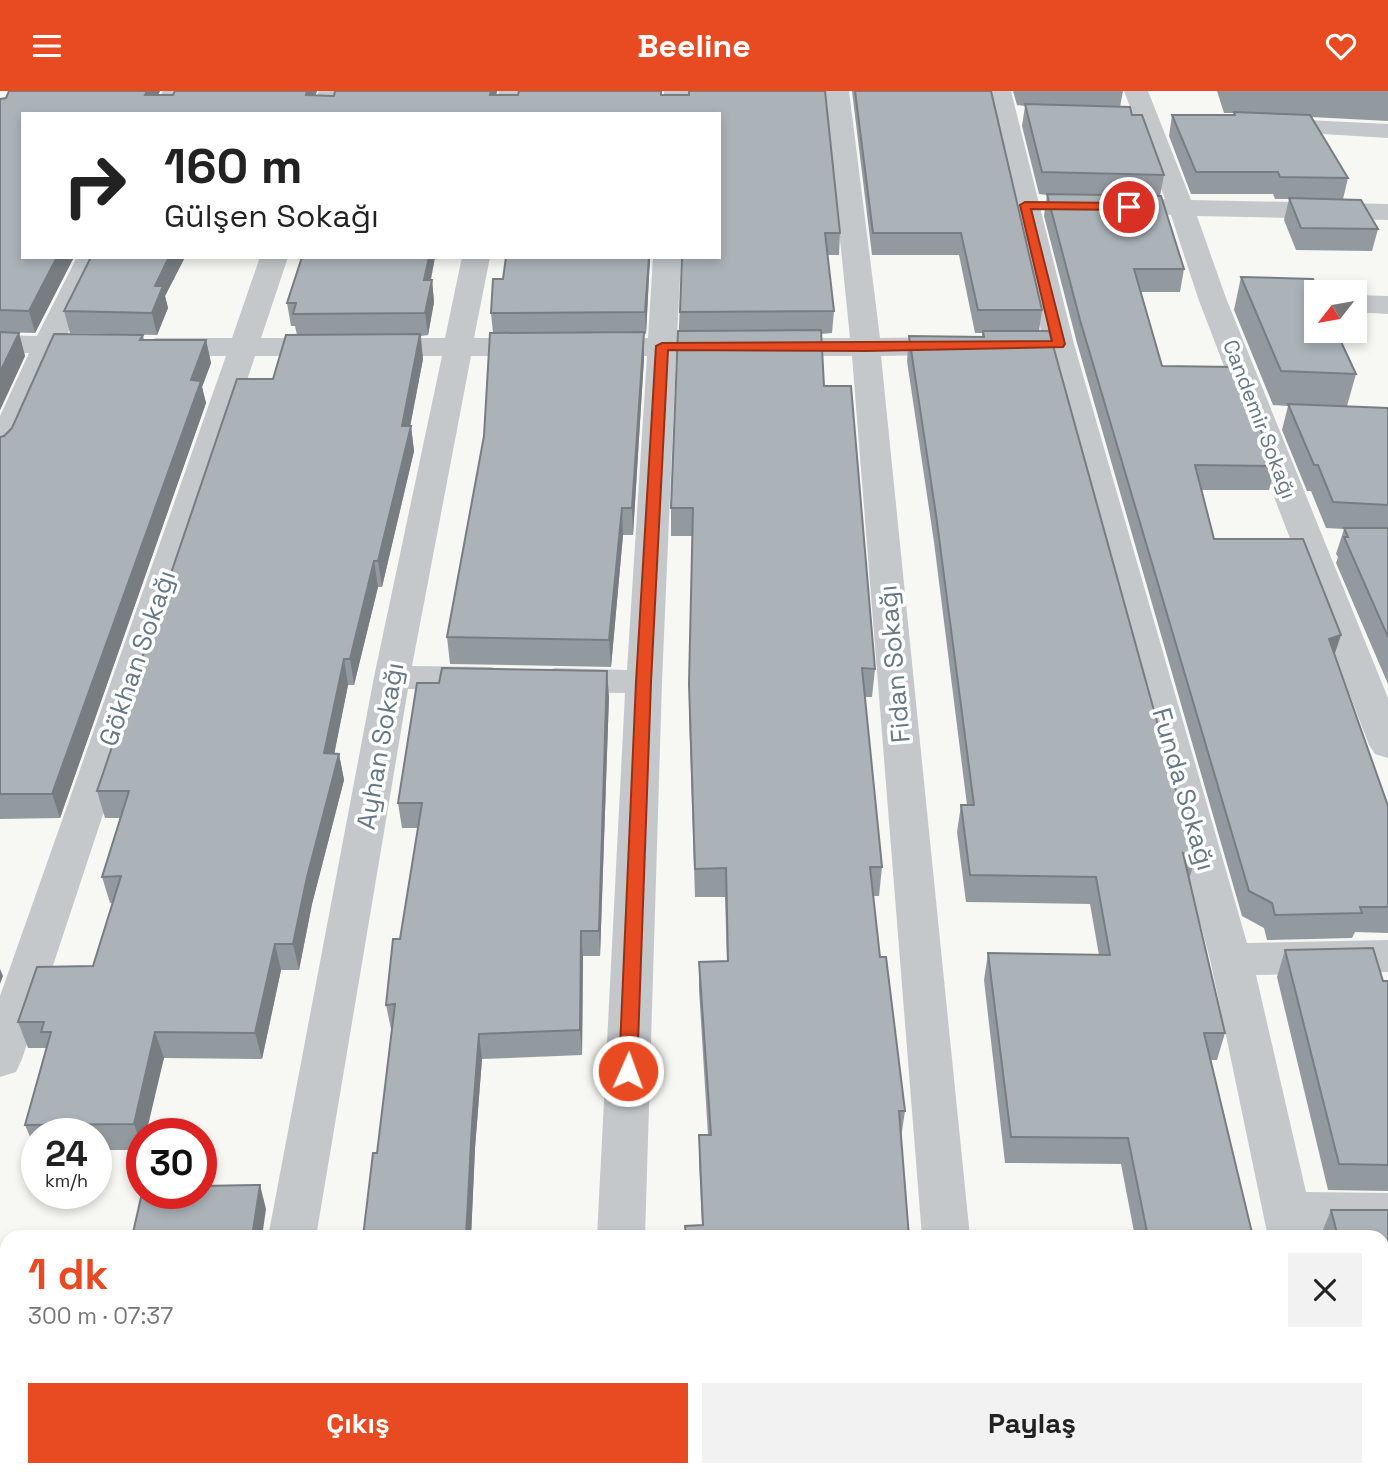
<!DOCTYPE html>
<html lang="tr">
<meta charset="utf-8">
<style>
:root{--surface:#fff;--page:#f2f2f2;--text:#222;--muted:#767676;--accent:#e84b22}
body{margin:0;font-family:"Space Grotesk",sans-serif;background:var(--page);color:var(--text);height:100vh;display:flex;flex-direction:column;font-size:26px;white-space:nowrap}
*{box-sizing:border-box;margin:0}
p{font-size:23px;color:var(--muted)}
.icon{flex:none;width:38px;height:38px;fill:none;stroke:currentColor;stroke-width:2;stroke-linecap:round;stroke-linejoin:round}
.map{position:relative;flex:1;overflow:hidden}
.drawer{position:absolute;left:0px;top:1139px;width:1390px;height:247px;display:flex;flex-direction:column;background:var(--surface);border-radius:21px 21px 0 0;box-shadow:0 4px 10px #0003}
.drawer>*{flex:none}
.hud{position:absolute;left:21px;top:21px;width:700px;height:147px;border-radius:0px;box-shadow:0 4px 10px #0003;background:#fff;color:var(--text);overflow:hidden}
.needle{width:46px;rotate:239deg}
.fabs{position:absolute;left:1304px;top:189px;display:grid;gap:14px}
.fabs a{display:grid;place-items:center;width:63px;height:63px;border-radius:0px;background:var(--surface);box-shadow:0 4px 10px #0003;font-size:35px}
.speed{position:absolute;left:21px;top:1027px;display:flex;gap:14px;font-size:35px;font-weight:700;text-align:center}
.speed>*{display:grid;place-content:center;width:91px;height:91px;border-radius:50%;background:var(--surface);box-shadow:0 4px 10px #0003;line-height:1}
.speed small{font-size:18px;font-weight:400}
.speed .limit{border:10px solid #d22;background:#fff;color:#111}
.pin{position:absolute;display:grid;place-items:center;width:60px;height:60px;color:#fff;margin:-30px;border:4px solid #fff;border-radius:50%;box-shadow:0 2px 7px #0007}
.me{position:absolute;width:77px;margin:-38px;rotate:2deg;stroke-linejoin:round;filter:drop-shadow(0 0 5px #0008)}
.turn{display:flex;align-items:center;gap:24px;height:147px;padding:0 28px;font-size:32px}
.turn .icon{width:91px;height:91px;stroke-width:2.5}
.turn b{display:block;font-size:49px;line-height:60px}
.round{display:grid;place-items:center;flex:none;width:74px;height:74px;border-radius:0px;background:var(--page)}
.headline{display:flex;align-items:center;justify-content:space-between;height:119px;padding:0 28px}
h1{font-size:42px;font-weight:700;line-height:52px;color:var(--accent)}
.button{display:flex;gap:14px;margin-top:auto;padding:14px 28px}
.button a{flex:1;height:80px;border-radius:0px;background:var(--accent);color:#fff;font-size:28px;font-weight:700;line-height:80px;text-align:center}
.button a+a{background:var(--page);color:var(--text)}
header{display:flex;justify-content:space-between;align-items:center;height:91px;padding:0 28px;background:var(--accent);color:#fff;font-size:32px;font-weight:700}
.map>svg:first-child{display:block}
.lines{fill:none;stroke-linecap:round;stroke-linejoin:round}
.minor{fill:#c4c8cb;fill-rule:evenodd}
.wall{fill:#939a9f}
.shaded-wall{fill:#787d82}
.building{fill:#abb3b9;stroke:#787d82;stroke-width:2}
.route{fill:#e84b22;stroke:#973116;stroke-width:2}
.labels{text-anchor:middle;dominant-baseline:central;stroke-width:7;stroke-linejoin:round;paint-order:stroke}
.far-street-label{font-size:21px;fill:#657885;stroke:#fff}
.street-label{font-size:26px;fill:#657885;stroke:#fff}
</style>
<header><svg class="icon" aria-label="menu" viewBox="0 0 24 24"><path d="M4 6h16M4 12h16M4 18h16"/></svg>Beeline<svg class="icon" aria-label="heart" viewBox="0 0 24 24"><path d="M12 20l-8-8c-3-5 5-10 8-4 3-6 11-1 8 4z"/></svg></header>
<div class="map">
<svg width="1388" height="1385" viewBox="0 0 1388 1385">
<rect width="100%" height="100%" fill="#f7f7f3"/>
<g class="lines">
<!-- minor -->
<g class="minor">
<polygon points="163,0 187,0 175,23 151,23"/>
<polygon points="319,0 343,0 335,23 311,23"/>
<polygon points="499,0 523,0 518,23 494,23"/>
<polygon points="664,0 688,0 687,23 663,23"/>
<polygon points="825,0 849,0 880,247 1042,244 987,0 1011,0 1074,253 1247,852 1388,849 1388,881 1256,884 1306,1101 1388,1102 1388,1142 1315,1142 1316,1146 1268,1146 1210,868 1047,262 881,265 970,1146 922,1146 852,265 676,265 662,591 645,1146 597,1146 625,602 555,601 542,597 537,589 542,581 555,577 627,579 647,265 471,265 412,575 491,576 504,580 509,588 504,596 491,600 408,598 316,1146 268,1146 374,586 442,265 255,265 22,968 16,981 0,986 0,905 226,265 156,265 146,262 141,256 146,250 156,247 232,247 260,166 288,166 261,247 445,247 462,166 490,166 474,247 648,247 653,166 681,166 677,247 850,247"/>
<polygon points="1124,0 1148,0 1191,109 1388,113 1388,129 1197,125 1226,207 1388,607 1388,667 1375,663 1369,654 1198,207 1171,124 1150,122 1146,116 1150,110 1165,108"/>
<polygon points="1265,27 1388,33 1388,47 1256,39 1253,34 1256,29"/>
<polygon points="77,166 105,166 66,246 109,249 114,255 109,261 99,264 58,263 16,359 11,366 0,368 0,325 29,262 0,262 0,244 37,245"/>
<polygon points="1354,204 1388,205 1388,223 1354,221"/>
<polygon points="223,1379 277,1379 276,1385 222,1385"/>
<rect x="584" y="1379" width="54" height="6"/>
<polygon points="940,1379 994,1379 995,1385 941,1385"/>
<polygon points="1319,1379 1373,1379 1374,1385 1320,1385"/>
</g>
</g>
<!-- wall -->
<g class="wall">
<polygon points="9,0 160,0 158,4 173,4 175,0 317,0 315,4 334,5 335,0 497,0 496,4 518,4 519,0 662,0 662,4 689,4 689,0 825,0 840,142 839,164 827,164 834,220 832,242 821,243 824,295 851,295 875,578 872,606 865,606 882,776 879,805 873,805 880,866 886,866 905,1020 901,1047 909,1146 685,1146 685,1135 702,1134 699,1072 699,1044 708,1044 699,899 699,871 727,870 725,806 695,806 689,622 692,445 671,445 671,417 682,166 719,166 719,23 23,23 23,166 74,166 35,242 0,241 19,242 25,265 0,319 0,8 6,7"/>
<polygon points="852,0 991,0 1042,219 1039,240 1195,768 1189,789 1225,942 1217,969 1211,969 1253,1146 1258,1146 1135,1146 1121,1073 1005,1072 984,889 988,862 1099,864 1090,813 966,811 957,741 961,714 967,714 934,451 907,270 909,245 982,245 982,242 975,242 959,164 872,164"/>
<polygon points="1013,0 1123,0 1120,16 1132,24 1164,84 1160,105 1184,178 1180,201 1141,201 1162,275 1275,375 1269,399 1202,399 1214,448 1335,564 1388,715 1388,842 1355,841 1352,847 1267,849 1264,837 1242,825 1077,252 1044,125 1047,104 1039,103 1022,35 1025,15 1017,14"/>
<polygon points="1217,0 1388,0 1388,30 1311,26 1348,87 1343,108 1378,138 1372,160 1296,159 1284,129 1289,108 1275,108 1273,103 1191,103 1169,45 1172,24 1233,24 1234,22 1224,22"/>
<polygon points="91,166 185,166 165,205 168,217 157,244 70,242 64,220"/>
<polygon points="302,166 435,166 431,189 432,189 434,211 428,244 421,245 423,268 410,335 411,335 414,360 382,496 378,496 354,594 348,594 334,663 339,663 344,689 312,813 299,879 281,879 262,968 164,967 142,1043 142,1059 96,1059 96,1043 37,1043 36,1060 25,1034 47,957 28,957 18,931 93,875 113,812 110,812 102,786 120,727 105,727 97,700 273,288 297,244 295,235 291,235 287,212"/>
<polygon points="506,166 650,166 646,243 644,243 644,267 633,444 623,444 611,576 450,573 447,546 484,345 493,242 491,222 503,188"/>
<polygon points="1241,186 1356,283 1347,315 1388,317 1388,593 1336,472 1338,466 1336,463 1344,438 1326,437 1311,400 1307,400 1282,339 1288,315 1273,314 1234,219"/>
<polygon points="143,244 144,249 206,249 211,272 202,296 206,312 60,727 0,728 0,346 4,345"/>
<polygon points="609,605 600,865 583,865 582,964 482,968 475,1057 471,1146 363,1146 377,1062 392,938 391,938 386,914 400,848 418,737 402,737 398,712"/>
<polygon points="1285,859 1383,890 1388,890 1388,1100 1328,1099 1277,886"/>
<polygon points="1331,1119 1388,1119 1388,1385 1382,1385 1381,1379 1382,1379 1382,1146 1320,1146"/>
<polygon points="1036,1379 1173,1379 1174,1385 1037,1385"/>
</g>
<!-- shaded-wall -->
<g class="shaded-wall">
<polygon points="147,0 160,0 150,23 145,4"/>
<polygon points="307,0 317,0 309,23 306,4"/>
<polygon points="491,0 497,0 492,23 490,4"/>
<polygon points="57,166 74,166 35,242 29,220"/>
<polygon points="169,166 185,166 165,205 168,217 157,244 152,222 155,195"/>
<polygon points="429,166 435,166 426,211 424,189"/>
<polygon points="649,166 650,166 646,243 645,221"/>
<polygon points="432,189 434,211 428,244 425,222"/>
<polygon points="644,241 644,267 633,444 632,417"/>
<polygon points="19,242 25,265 0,319 0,281"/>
<polygon points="420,243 423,268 406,357 411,335 414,360 382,496 378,470 402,335"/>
<polygon points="206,249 211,272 202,296 206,312 60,727 52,703 191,289"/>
<polygon points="622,417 623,444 611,576 609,549"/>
<polygon points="374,470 378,496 354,594 350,568"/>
<polygon points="1341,544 1333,568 1329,548"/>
<polygon points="344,568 348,594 329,689 324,662"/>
<polygon points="607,580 609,605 600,865 599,840"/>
<polygon points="339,663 344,689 312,813 299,879 293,853 307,786"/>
<polygon points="581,840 583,865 582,964 580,939"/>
<polygon points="275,853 281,879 262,968 255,942"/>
<polygon points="0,878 3,885 0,893"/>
<polygon points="155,941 164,967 146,1043 142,1043 142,1056 134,1033"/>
<polygon points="479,943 482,968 475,1057 471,1146 466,1146 472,1033"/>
<polygon points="260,1094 266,1118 262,1146 252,1146"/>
<polygon points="180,1379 194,1379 192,1385 179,1385"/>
<rect x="566" y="1379" width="3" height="6"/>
</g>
<!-- building -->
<g class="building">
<polygon points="9,0 147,0 145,4 173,4 175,0 307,0 306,4 334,5 335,0 491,0 490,4 518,4 519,0 661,0 661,4 689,4 689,0 825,0 840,142 825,142 834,220 680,221 682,166 719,166 719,23 23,23 23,166 57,166 29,220 0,219 0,8 6,7"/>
<polygon points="855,0 991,0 1042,219 978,219 961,142 873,142"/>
<polygon points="1025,13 1130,16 1132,24 1142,24 1164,84 1042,81"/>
<polygon points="1234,21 1310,24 1348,87 1280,86 1278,81 1196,81 1172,24 1235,24"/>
<polygon points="1047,103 1161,105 1184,178 1134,178 1162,275 1236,276 1275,375 1195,374 1214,448 1303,448 1341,544 1329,548 1388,715 1388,816 1360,816 1362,822 1275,824 1272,812 1249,800 1080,229"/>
<polygon points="1289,107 1361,109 1378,138 1301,137"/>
<polygon points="91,166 169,166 155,195 163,195 152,222 64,220"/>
<polygon points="302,166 429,166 424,189 432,189 425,222 293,223 296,212 287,212"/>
<polygon points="506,166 649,166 645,221 491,222 493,188 503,188"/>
<polygon points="1241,186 1313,188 1319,201 1316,201 1316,240 1336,240 1356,283 1281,280"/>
<polygon points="821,239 824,295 851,295 875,578 862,577 882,776 870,776 880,866 886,866 905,1020 899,1020 909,1146 686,1146 685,1135 703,1134 699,1044 711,1044 699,871 728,870 726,777 695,778 689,593 693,417 671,417 678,240"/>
<polygon points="983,240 1049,240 1195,768 1183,762 1225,942 1204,942 1253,1146 1258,1146 1148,1146 1128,1047 1011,1046 988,862 1110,864 1096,786 970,784 961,714 974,714 936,424 909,245 984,246"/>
<polygon points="0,241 19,242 0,281"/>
<polygon points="644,241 632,417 622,417 609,549 447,546 484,345 490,242"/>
<polygon points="54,243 143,244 140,249 206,249 191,289 201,290 52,703 0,703 0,346 4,345 12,337"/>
<polygon points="420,243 402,335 411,335 378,470 374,470 350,568 344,568 324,662 339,663 307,786 293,853 275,853 255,942 155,941 134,1033 25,1034 51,941 41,941 44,931 18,931 37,876 93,875 121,785 102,786 129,700 97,700 237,288 273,288 286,244"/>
<polygon points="1288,313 1388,317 1388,414 1333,411 1318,374 1314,374"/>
<polygon points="1344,437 1388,437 1388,546 1344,446 1348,446"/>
<polygon points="442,577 607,580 599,840 581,840 580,939 479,943 472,1033 466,1146 363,1146 373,1062 377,1062 395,913 386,914 393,848 400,848 422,712 398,712 417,592 439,592"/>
<polygon points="1373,857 1383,890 1388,890 1388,1074 1339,1073 1285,859"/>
<polygon points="260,1094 252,1146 132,1146 142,1102 201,1102 201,1095"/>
<polygon points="1331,1119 1388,1119 1388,1331 1382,1308 1382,1146 1338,1146"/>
<polygon points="83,1379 180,1379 179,1385 81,1385"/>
<polygon points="295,1379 566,1379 566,1385 294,1385"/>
<rect x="686" y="1379" width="276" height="6"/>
<polygon points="1066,1379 1173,1379 1174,1385 1068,1385"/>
</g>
<!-- route -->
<polygon class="route" points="1025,111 1129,112 1135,116 1129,119 1031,118 1065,253 1063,256 866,260 668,259 651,591 637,980 634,985 628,987 621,985 619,980 636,591 656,255 662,252 1052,250 1020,114"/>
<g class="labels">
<!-- far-street labels -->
<g class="far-street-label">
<text transform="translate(1260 328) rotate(69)">Candemir Sokağı</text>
</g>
<!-- street labels -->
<g class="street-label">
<text transform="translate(137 567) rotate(-71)">Gökhan Sokağı</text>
<text transform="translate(894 573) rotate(-95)">Fidan Sokağı</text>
<text transform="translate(380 655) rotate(-80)">Ayhan Sokağı</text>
<text transform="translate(1184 698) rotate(74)">Funda Sokağı</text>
</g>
</g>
</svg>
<div class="fabs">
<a><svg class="needle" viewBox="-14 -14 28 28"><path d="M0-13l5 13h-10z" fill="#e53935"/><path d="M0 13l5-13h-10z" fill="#767676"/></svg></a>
</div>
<div class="speed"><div>24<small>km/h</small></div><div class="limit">30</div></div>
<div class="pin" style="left:1129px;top:116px;background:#d93025"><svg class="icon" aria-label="arrive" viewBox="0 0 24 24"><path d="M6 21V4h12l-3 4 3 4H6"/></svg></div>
<svg class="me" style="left:628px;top:980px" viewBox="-20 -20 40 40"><circle r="17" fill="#e84b22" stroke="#fff" stroke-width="3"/><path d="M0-11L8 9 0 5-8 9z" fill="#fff"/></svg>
<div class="hud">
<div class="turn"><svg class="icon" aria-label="right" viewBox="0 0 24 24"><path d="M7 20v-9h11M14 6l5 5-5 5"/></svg><div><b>160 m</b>Gülşen Sokağı</div></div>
</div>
<section class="drawer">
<div class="headline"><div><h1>1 dk</h1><p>300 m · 07:37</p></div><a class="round"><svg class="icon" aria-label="close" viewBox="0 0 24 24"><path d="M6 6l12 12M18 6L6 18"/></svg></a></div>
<div class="button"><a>Çıkış</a><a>Paylaş</a></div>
</section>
</div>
